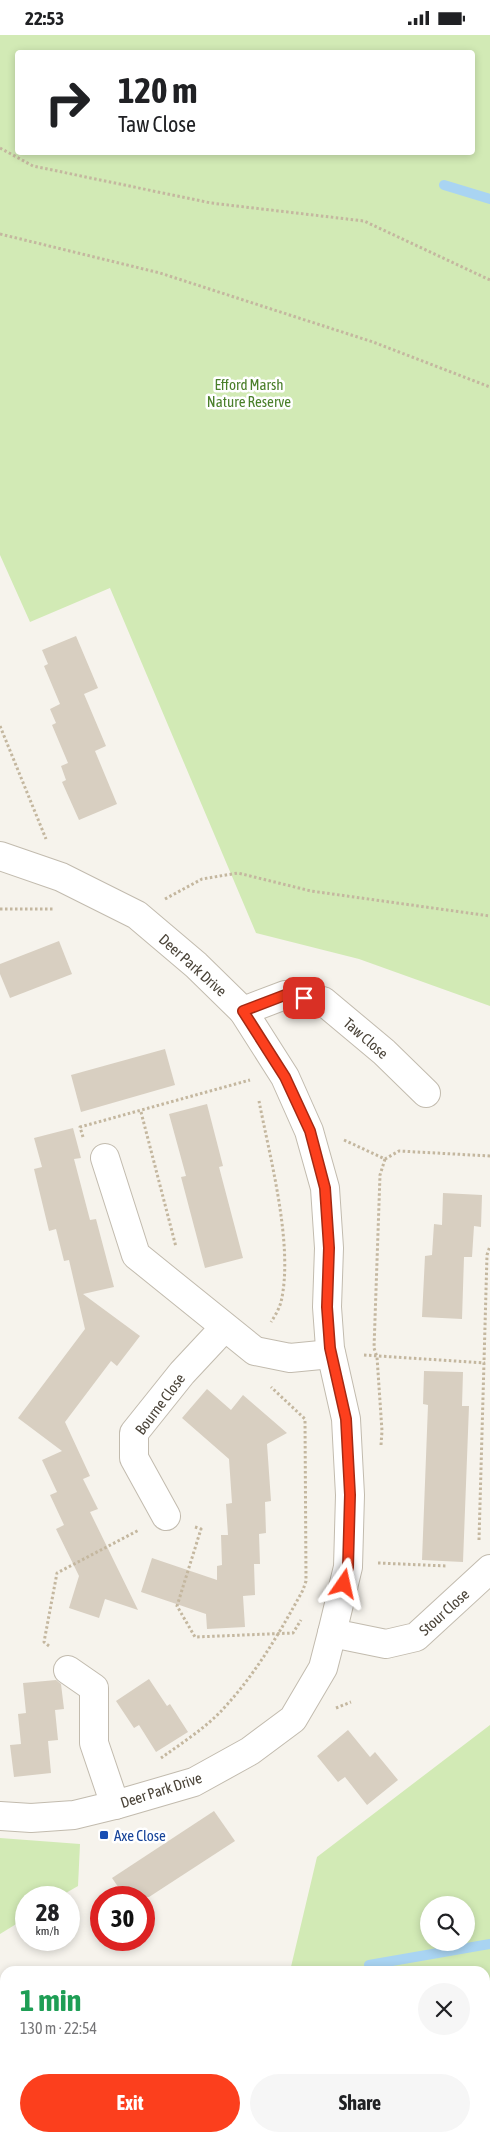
<!DOCTYPE html>
<meta charset="utf-8">
<style>
:root{--surface:#fff;--page:#f6f6f6;--text:#202124;--muted:#757577;--accent:#fc3f1d}
body{margin:0;font-family:"Asap Condensed",sans-serif;background:var(--page);color:var(--text);height:100vh;display:flex;flex-direction:column;font-size:19px;white-space:nowrap}
*{box-sizing:border-box;margin:0}
p{font-size:16px;color:var(--muted)}
.icon{flex:none;width:28px;height:28px;fill:none;stroke:currentColor;stroke-width:2;stroke-linecap:round;stroke-linejoin:round}
.map{position:relative;flex:1;overflow:hidden}
.drawer{position:absolute;left:0px;top:1931px;width:490px;height:176px;display:flex;flex-direction:column;background:var(--surface);border-radius:15px 15px 0 0;box-shadow:0 2px 8px #0003}
.drawer>*{flex:none}
.hud{position:absolute;left:15px;top:15px;width:460px;height:105px;border-radius:5px;box-shadow:0 2px 8px #0003;background:#fff;color:var(--text);overflow:hidden}
.buttons{position:absolute;left:420px;top:1861px;display:grid;gap:10px}
.buttons a{display:grid;place-items:center;width:55px;height:55px;border-radius:50%;background:var(--surface);box-shadow:0 2px 8px #0003;font-size:25px}
.speed{position:absolute;left:15px;top:1851px;display:flex;gap:10px;font-size:25px;font-weight:700;text-align:center}
.speed>*{display:grid;place-content:center;width:65px;height:65px;border-radius:50%;background:var(--surface);box-shadow:0 2px 8px #0003;line-height:1}
.speed small{font-size:12px;font-weight:400}
.speed .limit{border:8px solid #d22;background:#fff;color:#111}
.pin{position:absolute;display:grid;place-items:center;width:42px;height:42px;color:#fff;margin:-21px;border-radius:10px;box-shadow:0 2px 8px #0006}
.me{position:absolute;width:55px;margin:-28px;rotate:11deg;stroke-linejoin:round;filter:drop-shadow(0 0 4px #0008)}
.turn{display:flex;align-items:center;gap:18px;height:105px;padding:0 20px;font-size:22px}
.turn .icon{width:65px;height:65px;stroke-width:2.5}
.turn b{display:block;font-size:35px;line-height:42px}
.round{display:grid;place-items:center;flex:none;width:52px;height:52px;border-radius:26px;background:var(--page)}
.headline{display:flex;align-items:center;justify-content:space-between;height:85px;padding:0 20px}
h1{font-size:30px;font-weight:700;line-height:38px;color:#1e9e55}
.cta{display:flex;gap:10px;margin-top:auto;padding:10px 20px}
.cta a{flex:1;height:58px;border-radius:30px;background:var(--accent);color:#fff;font-size:20px;font-weight:700;line-height:58px;text-align:center}
.cta a+a{background:var(--page);color:var(--text)}
.status{display:flex;justify-content:space-between;align-items:center;height:35px;padding:0 25px;background:var(--surface);direction:ltr}
.status svg{height:14px;fill:currentColor}
.map>svg:first-child{display:block}
.green{fill:#d2eab5;fill-rule:evenodd}
.lines{fill:none;stroke-linecap:round;stroke-linejoin:round}
.stream{stroke:#a9d4f2;stroke-width:10}
.building{fill:#d8cfc1}
.street-casing{stroke:#c2bbae;stroke-width:30}
.path{stroke:#c4b79f;stroke-width:3;stroke-dasharray:2.5 2.5;stroke-linecap:butt}
.street{stroke:#fff;stroke-width:28}
.route-casing{stroke:#a42913;stroke-width:12}
.route{stroke:#fc3f1d;stroke-width:9}
.transit-dot{fill:#1a4fb4;stroke:#fff;stroke-width:2}
.labels{text-anchor:middle;dominant-baseline:central;stroke-width:5;stroke-linejoin:round;paint-order:stroke}
.park-label{font-size:15px;fill:#4a7f2a;stroke:#fff}
.street-label{font-size:15px;fill:#4b4439;stroke:#fff}
.transit-label{font-size:15px;fill:#164399;stroke:#fff;text-anchor:start}
</style>
<div class="status"><b>22:53</b><svg viewBox="0 0 49 12"><path d="M0 12V9h3v3zM5 12V6h3v6zM10 12V3h3v9zM15 12V0h3v12zM26 1h20v11H26zM47 4h2v5h-2z"/></svg></div>
<div class="map">
<svg width="490" height="2107" viewBox="0 0 490 2107">
<rect width="100%" height="100%" fill="#f6f3ec"/>
<!-- green -->
<g class="green">
<path d="M0,0H490V971L359,924L256,898L110,553L30,587L0,520ZM18,18H472V118H18Z"/>
<path d="M490,1690V2107H249L251,2102H485V1936H290L317,1822ZM429,1870H466V1908H429Z"/>
<polygon points="0,1803 80,1809 78,1851 59,1862 26,1862 26,1883 0,1899"/>
<polygon points="0,2036 5,2042 5,2102 141,2102 158,2107 0,2107"/>
</g>
<g class="lines">
<!-- stream -->
<g class="stream">
<polyline points="444,150 490,164"/>
<polyline points="369,1930 490,1909"/>
</g>
</g>
<!-- building -->
<g class="building">
<polygon points="76,601 98,653 84,659 106,711 95,716 117,769 79,785 62,747 66,745 61,731 68,728 52,690 56,688 50,674 60,669 44,631 48,629 42,615"/>
<polygon points="59,906 72,939 10,963 0,939 0,929"/>
<polygon points="165,1014 175,1050 81,1077 71,1040"/>
<polygon points="207,1069 223,1131 219,1132 243,1223 205,1233 181,1142 186,1141 169,1079"/>
<polygon points="73,1093 81,1123 74,1124 90,1185 96,1184 114,1252 83,1259 140,1301 117,1331 111,1326 65,1387 90,1441 83,1444 98,1474 90,1477 138,1575 105,1564 99,1583 69,1573 79,1541 56,1494 64,1490 50,1460 57,1457 42,1425 62,1416 18,1383 85,1294 69,1225 64,1226 56,1194 49,1196 34,1134 42,1132 34,1103"/>
<polygon points="443,1158 482,1160 481,1192 474,1191 472,1222 464,1222 462,1284 422,1282 425,1221 432,1220 434,1189 442,1190"/>
<polygon points="424,1336 463,1337 462,1371 469,1371 463,1527 422,1525 428,1370 423,1369"/>
<polygon points="207,1354 231,1375 243,1360 287,1398 267,1409 271,1466 265,1467 266,1498 259,1499 260,1529 254,1529 255,1560 243,1561 245,1592 207,1594 206,1579 141,1557 152,1523 217,1545 217,1531 222,1530 221,1500 228,1500 226,1469 232,1468 229,1424 182,1383"/>
<polygon points="149,1644 167,1671 170,1669 188,1697 156,1717 139,1690 134,1693 116,1666"/>
<polygon points="56,1645 61,1649 64,1674 55,1675 58,1705 48,1706 51,1738 14,1742 10,1710 21,1709 18,1679 26,1678 23,1648"/>
<polygon points="348,1695 370,1722 375,1717 398,1745 367,1770 345,1742 338,1747 317,1721"/>
<polygon points="214,1776 235,1806 149,1862 125,1862 112,1843"/>
</g>
<g class="lines">
<!-- street casing -->
<g class="street-casing">
<g id="street">
<polyline points="0,821 61,842 137,880 196,930 243,976 285,1042 309,1096 325,1153 329,1213 327,1272 330,1313 346,1384 350,1460 348,1532 332,1598 323,1633 293,1684 250,1716 194,1747 115,1770 74,1780 31,1783 0,1781"/>
<polyline points="243,976 285,960 323,966 384,1017 426,1058"/>
<polyline points="105,1123 136,1220 255,1316 290,1323 331,1319"/>
<polyline points="166,1481 134,1423 134,1398 182,1338 224,1293"/>
<polyline points="332,1598 386,1609 416,1602 490,1534"/>
<polyline points="68,1635 94,1653 94,1708 115,1770"/>
</g>
</g>
<!-- path -->
<g class="path">
<polyline points="0,113 33,131 211,168 364,186 490,245"/>
<polyline points="0,199 160,238 373,307 490,352"/>
<polyline points="0,691 46,804"/>
<polyline points="165,864 202,844 238,838 311,856 490,881"/>
<polyline points="0,874 53,874"/>
<path d="M259,1066C270,1123 294,1211 281,1267C279,1274 275,1281 271,1287"/>
<polyline points="141,1077 176,1212"/>
<polyline points="83,1102 80,1092 250,1045"/>
<polyline points="344,1105 385,1124 399,1116 490,1121"/>
<polyline points="364,1320 485,1328"/>
<polyline points="381,1410 382,1396 377,1322 374,1313 380,1140 385,1124"/>
<polyline points="195,1492 201,1494 177,1571 195,1602 293,1598 301,1585"/>
<polyline points="479,1505 487,1220 490,1211"/>
<polyline points="378,1528 447,1531"/>
<polyline points="49,1611 44,1607 57,1538 139,1495"/>
<polyline points="336,1673 351,1667"/>
<path d="M161,1723C182,1708 207,1692 224,1673C257,1637 280,1597 303,1555L306,1546L305,1384L271,1352"/>
<polyline points="0,2057 5,2058"/>
<polyline points="200,2102 215,2107"/>
</g>
<!-- street -->
<use href="#street" class="street"/>
</g>
<g class="lines">
<!-- route casing -->
<g class="route-casing">
<polyline id="route" points="304,963 285,960 243,976 285,1042 310,1096 325,1153 329,1213 327,1272 330,1313 346,1384 350,1460 348,1532 344,1549"/>
</g>
<!-- route -->
<use href="#route" class="route"/>
</g>
<!-- markers -->
<rect class="transit-dot" x="99" y="1795" width="10" height="10" rx="2.5"/>
<g class="labels">
<!-- park labels -->
<g class="park-label">
<text x="249" y="349">Efford Marsh<tspan x="249" dy="17">Nature Reserve</tspan></text>
</g>
<!-- street labels -->
<g class="street-label">
<text transform="translate(193 930) rotate(42)">Deer Park Drive</text>
<text transform="translate(366 1003) rotate(41)">Taw Close</text>
<text transform="translate(160 1369) rotate(-53)">Bourne Close</text>
<text transform="translate(444 1577) rotate(-42)">Stour Close</text>
<text transform="translate(161 1755) rotate(-18)">Deer Park Drive</text>
</g>
<!-- transit labels -->
<g class="transit-label">
<text x="114" y="1800">Axe Close</text>
</g>
</g>
</svg>
<div class="buttons">
<a><svg class="icon" aria-label="search" viewBox="0 0 24 24"><circle cx="10" cy="10" r="6"/><path d="M15 15l6 6"/></svg></a>
</div>
<div class="speed"><div>28<small>km/h</small></div><div class="limit">30</div></div>
<div class="pin" style="left:304px;top:963px;background:#d93025"><svg class="icon" aria-label="arrive" viewBox="0 0 24 24"><path d="M6 21V4h12l-3 4 3 4H6"/></svg></div>
<svg class="me" style="left:344px;top:1549px" viewBox="-20 -20 40 40"><path d="M0-17L14 15 0 8-14 15z" fill="#fc3f1d" stroke="#fff" stroke-width="4"/></svg>
<div class="hud">
<div class="turn"><svg class="icon" aria-label="right" viewBox="0 0 24 24"><path d="M7 20v-9h11M14 6l5 5-5 5"/></svg><div><b>120 m</b>Taw Close</div></div>
</div>
<section class="drawer">
<div class="headline"><div><h1>1 min</h1><p>130 m · 22:54</p></div><a class="round"><svg class="icon" aria-label="close" viewBox="0 0 24 24"><path d="M6 6l12 12M18 6L6 18"/></svg></a></div>
<div class="cta"><a>Exit</a><a>Share</a></div>
</section>
</div>
